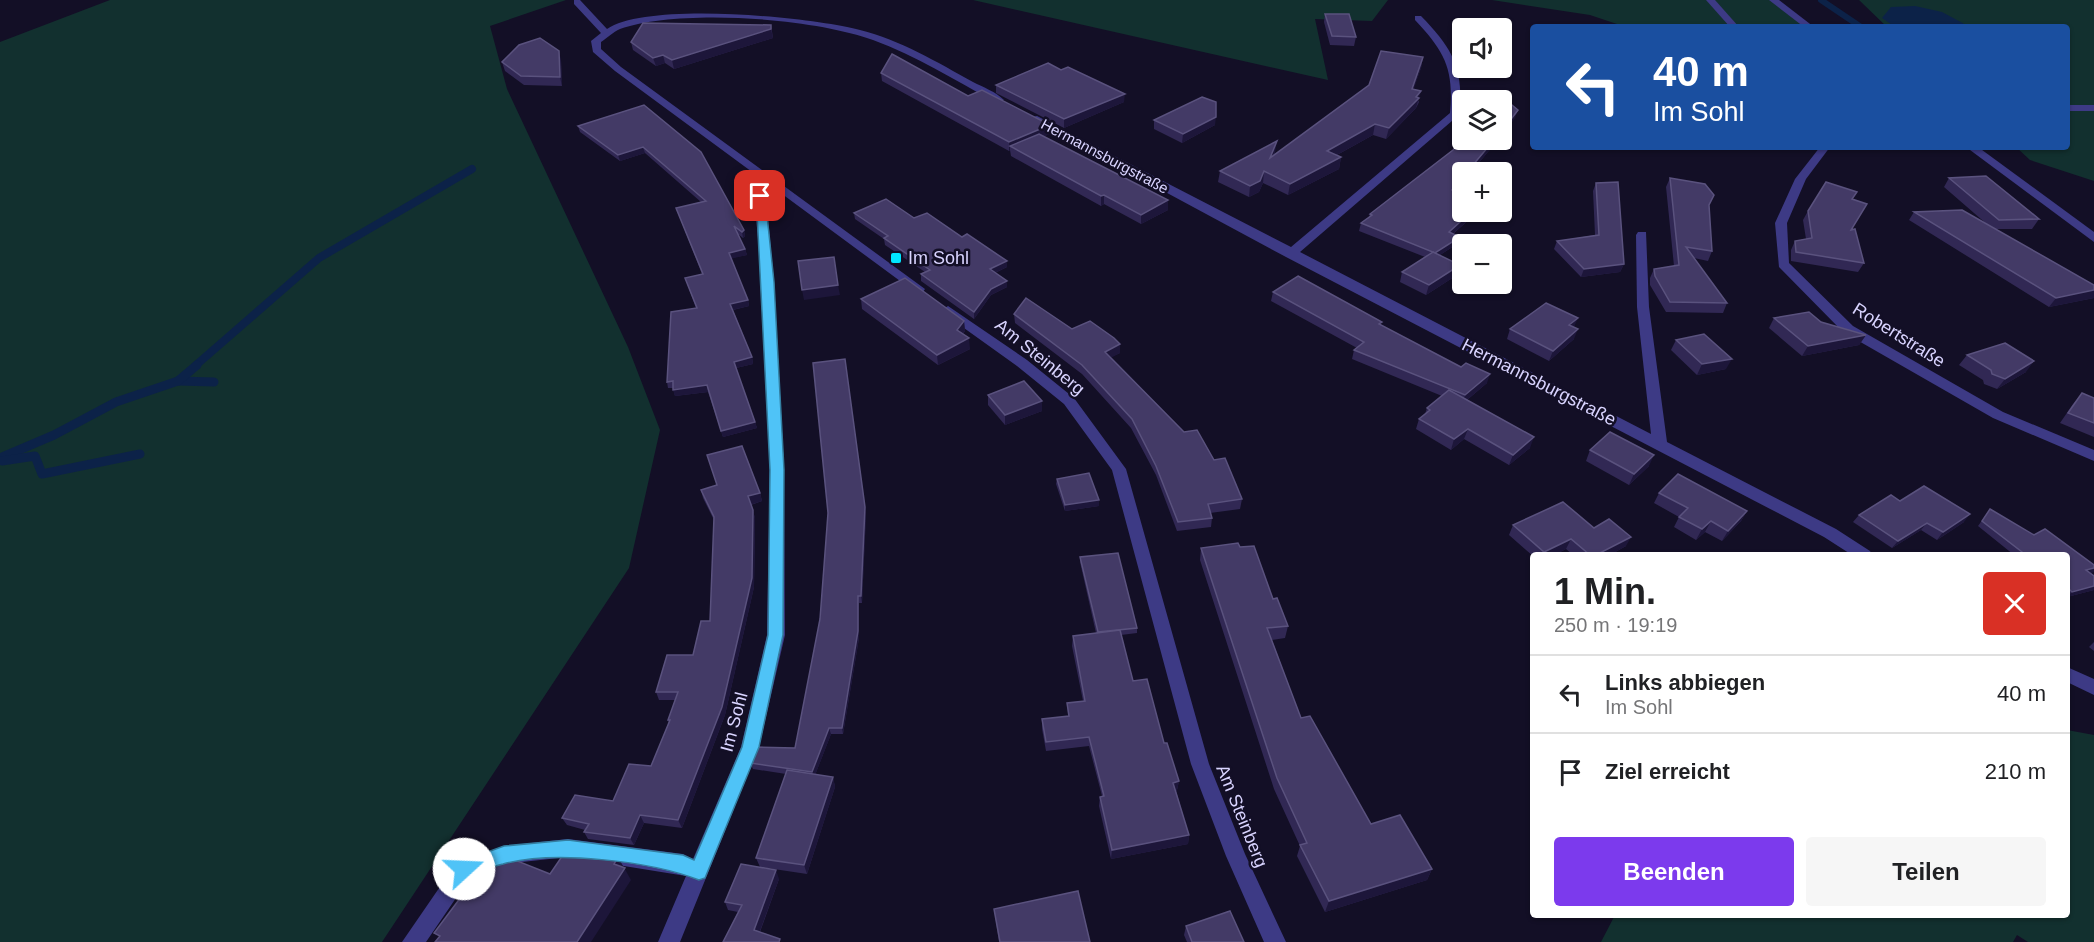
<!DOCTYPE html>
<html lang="de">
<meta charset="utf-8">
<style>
:root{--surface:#fff;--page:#f6f6f6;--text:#202124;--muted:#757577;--line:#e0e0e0;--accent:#7c3aed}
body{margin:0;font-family:Helvetica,sans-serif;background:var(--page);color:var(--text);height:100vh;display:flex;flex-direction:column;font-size:22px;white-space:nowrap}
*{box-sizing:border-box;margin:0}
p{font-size:20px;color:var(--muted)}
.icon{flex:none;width:33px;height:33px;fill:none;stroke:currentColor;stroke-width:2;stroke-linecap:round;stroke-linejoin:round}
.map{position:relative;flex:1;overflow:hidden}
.sheet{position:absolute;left:1530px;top:552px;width:540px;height:366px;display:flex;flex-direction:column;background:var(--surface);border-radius:6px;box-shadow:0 2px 4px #0004}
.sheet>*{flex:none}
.hud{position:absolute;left:1530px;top:24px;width:540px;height:126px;border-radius:6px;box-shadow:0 2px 4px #0004;background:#1a4fa0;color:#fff;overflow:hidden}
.fabs{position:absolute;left:1452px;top:18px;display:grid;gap:12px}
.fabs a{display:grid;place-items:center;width:60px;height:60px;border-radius:6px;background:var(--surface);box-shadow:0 2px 4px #0004;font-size:30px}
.pin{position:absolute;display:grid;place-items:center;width:51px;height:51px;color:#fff;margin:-26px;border-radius:12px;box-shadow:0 3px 9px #0006}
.me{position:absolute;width:66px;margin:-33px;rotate:70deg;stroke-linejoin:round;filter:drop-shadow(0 0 4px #0008)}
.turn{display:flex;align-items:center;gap:21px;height:126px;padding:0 24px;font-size:27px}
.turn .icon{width:78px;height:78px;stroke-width:2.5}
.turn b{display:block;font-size:42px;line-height:51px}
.round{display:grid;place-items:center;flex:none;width:63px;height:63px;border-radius:6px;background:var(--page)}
.overview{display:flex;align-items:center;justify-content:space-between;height:102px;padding:0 24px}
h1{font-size:36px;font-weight:600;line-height:45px}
.primary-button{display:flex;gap:12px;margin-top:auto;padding:12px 24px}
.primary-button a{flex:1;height:69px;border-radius:6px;background:var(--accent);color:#fff;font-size:24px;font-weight:600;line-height:69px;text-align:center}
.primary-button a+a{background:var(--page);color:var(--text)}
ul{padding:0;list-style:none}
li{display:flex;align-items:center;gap:18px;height:78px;padding:0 24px;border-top:2px solid var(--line)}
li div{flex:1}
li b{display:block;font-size:22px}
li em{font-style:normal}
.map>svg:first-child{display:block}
.green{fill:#12302f}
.water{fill:#0c2248}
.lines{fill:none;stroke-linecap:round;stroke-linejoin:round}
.stream-far2{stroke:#0c2248;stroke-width:6}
.stream-far1{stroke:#0c2248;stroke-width:8}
.stream{stroke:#0c2248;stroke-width:9}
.minor{fill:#3d3a85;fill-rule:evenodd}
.wall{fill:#312854}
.shaded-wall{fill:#1d163a}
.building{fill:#433a66;stroke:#5a527e;stroke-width:1.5}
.route{fill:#4fc3f7;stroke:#337fa1;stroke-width:1.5}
.poi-dot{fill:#00e5ff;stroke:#130f26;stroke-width:2}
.labels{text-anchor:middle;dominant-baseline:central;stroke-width:5;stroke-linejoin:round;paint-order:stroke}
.far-street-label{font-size:15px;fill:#d9d4ff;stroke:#130f26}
.poi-label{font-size:18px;fill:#d9d4ff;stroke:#130f26;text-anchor:start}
.street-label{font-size:18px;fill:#d9d4ff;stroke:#130f26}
</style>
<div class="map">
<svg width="2094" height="942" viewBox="0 0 2094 942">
<rect width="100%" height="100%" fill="#130f26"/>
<!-- green -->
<g class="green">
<polygon points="110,0 566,0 490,26 507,89 628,347 660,430 629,568 382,942 0,942 0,42"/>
<polygon points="973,0 1388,0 1372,21 1315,19 1328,80"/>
<polygon points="1492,0 1773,0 1810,27 1626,27 1590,15"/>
<polygon points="1859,0 2094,0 2094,181 2030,160 2016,147 2067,147 2067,27 1887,27"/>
<polygon points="2067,730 2094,735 2094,942 2028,942 2017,935 2013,942 1601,942 1615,915 2067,915"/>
</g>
<!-- water -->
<polygon class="water" points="1915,6 1942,12 1970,27 1895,27 1882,18 1891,7"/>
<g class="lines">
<!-- stream-far2 -->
<polyline class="stream-far2" points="1821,0 1861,27"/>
<!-- stream-far1 -->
<polyline class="stream-far1" points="195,366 319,258 472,169"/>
<!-- stream -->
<g class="stream">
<polyline points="178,381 214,382"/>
<polyline points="0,458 54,435 116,402 178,381 197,365"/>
<polyline points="2,461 35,456 42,474 140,454"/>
</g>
<!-- minor -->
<g class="minor">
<path d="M574,0H580L607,29C648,1 811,17 860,30C900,40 937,62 973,82C983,87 996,92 1004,100L995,102C955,80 916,56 873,40C813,18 680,8 620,29C613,32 607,38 601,42V49L621,67L925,289L923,292H915L778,191L766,197L774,282L784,470L785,635L759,747L680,942H658L686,876L568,857L504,864L471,876L426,942H402L457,862L504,846L568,839L683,854L693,859L741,747L767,635L770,470L762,282L754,196L771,186L615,71L593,52L591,41L601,33L574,4Z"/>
<polygon points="1706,0 1715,0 1739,27 1730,27"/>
<polygon points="1769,0 1779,0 1814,27 1804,27"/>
<path d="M1415,16H1421C1453,49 1463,67 1460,114L1300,252L1651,434L1637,307L1636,235L1638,232H1646L1649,307L1667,442L1836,529L1870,551L1872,555H1852L1824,537L1286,257L1028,118L1037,116L1291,247L1450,113C1454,69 1445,52 1415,20Z"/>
<rect x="2067" y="105" width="27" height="6"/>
<polygon points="1820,147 1830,147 1806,179 1787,223 1789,263 1853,326 2003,412 2094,450 2094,461 1993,418 1843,332 1779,267 1775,223 1795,179"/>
<polygon points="1966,147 1978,147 2094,232 2094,242"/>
<polygon points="948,306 1027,360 1074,398 1126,469 1209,764 1245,854 1286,942 1264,942 1226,856 1191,764 1112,470 1064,404 1017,366 943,313 942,310"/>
<polygon points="2067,667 2094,679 2094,695 2067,682"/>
</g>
</g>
<!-- wall -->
<g class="wall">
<polygon points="1325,14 1356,37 1354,46 1330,45 1324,22"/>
<polygon points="771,25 773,38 674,69 665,63 656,66 633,50 631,42"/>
<polygon points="1423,57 1421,68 1413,89 1419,102 1416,108 1386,139 1373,135 1337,155 1341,157 1339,169 1288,195 1263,183 1259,192 1249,197 1218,182 1220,171 1275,153 1274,155"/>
<polygon points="561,60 562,86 524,85 505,71 502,62"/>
<polygon points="881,73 968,96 1050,134 1044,136 1168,210 1141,224 1104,204 1101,206 1011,156 1010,150 1009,151 882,81"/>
<polygon points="996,85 1124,102 1064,128 996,93"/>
<polygon points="644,105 744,230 745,236 743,238 738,234 745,249 747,255 731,258 748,300 749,306 733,310 752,357 753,364 736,368 757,428 723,437 708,392 675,396 673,388 668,388 667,382 696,308 685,278 702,274 676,208 701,202 645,153 620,161 580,132 578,126"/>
<polygon points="1154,120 1215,125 1182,143 1154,129"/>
<polygon points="1498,140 1471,172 1462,172 1462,182 1455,191 1462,212 1474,212 1473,216 1453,234 1460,237 1457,244 1440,255 1457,275 1426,295 1400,282 1402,272 1425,257 1359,231 1361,223 1369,217 1370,214"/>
<polygon points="1670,178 1709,206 1712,251 1708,261 1694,258 1727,303 1723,313 1666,312 1650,285 1650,278 1654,269 1674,266 1666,187"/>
<polygon points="1949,178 2039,219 2032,229 1995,229 2094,298 2049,307 1909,220 1914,212 1989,226 1944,187"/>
<polygon points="1596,183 1624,264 1620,272 1581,277 1554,249 1557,241 1595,235 1593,191"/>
<polygon points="1853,199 1862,212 1851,230 1864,263 1858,272 1791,261 1791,250 1795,241 1806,239 1803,220 1808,211"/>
<polygon points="854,213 914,218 1007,267 995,273 1007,281 1007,287 991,295 974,319 921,281 921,274 925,272 885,245 884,239 855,219"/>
<polygon points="1273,292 1381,325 1461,367 1487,383 1467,400 1530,448 1509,465 1464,439 1451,450 1416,429 1419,419 1425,414 1427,408 1442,396 1352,359 1354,350 1357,348 1271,301"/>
<polygon points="861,299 964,321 965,331 963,334 970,349 938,365 862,309"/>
<polygon points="1014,314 1072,329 1120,353 1111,357 1184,432 1214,460 1242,499 1240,509 1210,513 1212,518 1211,527 1177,531 1156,475 1131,428 1082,374 1015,323"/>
<polygon points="1774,318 1821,322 1866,335 1859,345 1802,356 1769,328"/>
<polygon points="1574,327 1574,339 1549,361 1507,339 1510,329"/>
<polygon points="1676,340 1726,369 1697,375 1671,350"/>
<polygon points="1967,355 2026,372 1997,389 1984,384 1983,380 1959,365"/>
<polygon points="2082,393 2094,398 2094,437 2060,423 2073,404"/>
<polygon points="988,395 1042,411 1005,425 988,405"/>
<polygon points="1590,450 1649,466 1629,485 1586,461"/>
<polygon points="710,464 760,493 762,501 751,505 755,518 754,587 725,715 682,828 644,823 634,845 588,839 584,832 585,830 567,825 562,818 613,801 651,766 669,723 668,720 675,700 659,700 656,692 693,655 710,621 714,520 703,498 701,490 717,485"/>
<polygon points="1057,479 1099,500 1099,506 1065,511 1056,484"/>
<polygon points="1659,493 1747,511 1741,521 1722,541 1705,532 1696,540 1674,527 1679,517 1654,503"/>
<polygon points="1900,501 1964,522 1937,540 1921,530 1892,548 1853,522 1859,515"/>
<polygon points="1990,509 2034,535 2045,529 2094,565 2094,571 2090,573 2094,576 2094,590 2067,597 2067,555 2014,555 1978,526"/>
<polygon points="866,514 862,603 859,603 859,638 843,734 831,734 815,775 833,777 835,787 807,874 760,867 756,858 786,774 753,769 750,763 795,748"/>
<polygon points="1513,525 1594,528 1626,546 1610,555 1573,555 1566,549 1554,555 1533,555 1533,556 1509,535"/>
<polygon points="1240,547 1273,599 1288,626 1285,638 1272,640 1301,718 1371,824 1432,869 1427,880 1325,912 1297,856 1300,846 1274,789 1200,560 1201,548"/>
<polygon points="1080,557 1137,628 1137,633 1121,635 1133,681 1164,743 1179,781 1177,790 1176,791 1189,835 1188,844 1111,859 1099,806 1100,797 1102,796 1089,746 1046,751 1042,729 1042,719 1068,716 1067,703 1083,701 1072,646 1073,636 1096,633 1080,562"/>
<polygon points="2094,642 2094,651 2089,647"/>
<polygon points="779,879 760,932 723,942 738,912 728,910 725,902"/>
<polygon points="994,909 1090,942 999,942"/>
<polygon points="1186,926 1244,942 1187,942 1184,935"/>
</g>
<!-- shaded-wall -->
<g class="shaded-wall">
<polygon points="771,29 773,38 674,69 672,60"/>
<polygon points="559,51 561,60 562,86 560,77"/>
<polygon points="663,55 665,63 656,66 653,58"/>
<polygon points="1423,57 1421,68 1410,100 1412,89"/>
<polygon points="1421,91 1416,108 1386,139 1389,128"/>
<polygon points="1125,94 1124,102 1064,128 1064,119"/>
<polygon points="1518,110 1515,118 1502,136 1502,131"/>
<polygon points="1216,117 1215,125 1182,143 1183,134"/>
<polygon points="1375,124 1373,135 1324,162 1327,151"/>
<polygon points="1050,125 1050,134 1014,149 1010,146 1010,150 1009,151 1009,142"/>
<polygon points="1494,140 1498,140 1471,172 1467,172"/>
<polygon points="1277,141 1275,153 1268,170 1270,158"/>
<polygon points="643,147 645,153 620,161 618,155"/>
<polygon points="1341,157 1339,169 1288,195 1290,184"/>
<polygon points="1264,171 1263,183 1259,192 1249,197 1250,186"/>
<polygon points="1462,178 1462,182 1450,197 1452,190"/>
<polygon points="1104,195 1104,204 1101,206 1101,196"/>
<polygon points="1168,200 1168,210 1141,224 1141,215"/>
<polygon points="1471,212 1474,212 1473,216 1447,239 1449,232"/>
<polygon points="744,230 745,236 743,238 742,232"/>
<polygon points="1460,237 1457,244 1432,260 1435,253"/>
<polygon points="745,249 747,255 730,259 729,253"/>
<polygon points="1007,261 1007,267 990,275 990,269"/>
<polygon points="1624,264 1620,272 1581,277 1584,269"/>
<polygon points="1460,265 1457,275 1426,295 1429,285"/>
<polygon points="1007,281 1007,287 991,295 974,319 974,312 991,289"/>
<polygon points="838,285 840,295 804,300 802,290"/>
<polygon points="2094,290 2094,298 2049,307 2056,298"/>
<polygon points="748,300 749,306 732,310 730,304"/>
<polygon points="1578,318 1574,327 1565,334 1569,325"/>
<polygon points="964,321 965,331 958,340 957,330"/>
<polygon points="1578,329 1574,339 1549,361 1553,351"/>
<polygon points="1866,335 1859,345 1802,356 1808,346"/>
<polygon points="969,338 970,349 938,365 937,355"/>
<polygon points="1120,344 1120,353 1105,361 1105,352"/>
<polygon points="752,357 753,364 736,368 734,362"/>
<polygon points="1732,359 1726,369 1697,375 1702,364"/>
<polygon points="2034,361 2026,372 1997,389 2005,379"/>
<polygon points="846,366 866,514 862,603 861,596"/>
<polygon points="1490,374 1487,383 1462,404 1465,395"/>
<polygon points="707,385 708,392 675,396 673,390"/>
<polygon points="1042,401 1042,411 1005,425 1005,415"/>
<polygon points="755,422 757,428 723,437 721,431"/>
<polygon points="1468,429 1464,439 1451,450 1454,439"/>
<polygon points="1534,437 1530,448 1509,465 1513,455"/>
<polygon points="1654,455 1649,466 1629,485 1634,474"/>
<polygon points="760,493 762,501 750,505 748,496"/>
<polygon points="1099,500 1099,506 1065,511 1065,505"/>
<polygon points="753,510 755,518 754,587 725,715 682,828 678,820"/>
<polygon points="1747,511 1741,521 1722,541 1728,531"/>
<polygon points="1970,514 1964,522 1937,540 1943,532"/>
<polygon points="1711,521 1705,532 1696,540 1702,529"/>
<polygon points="1927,523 1921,530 1892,548 1898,541"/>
<polygon points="1631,537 1626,546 1610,555 1596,555"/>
<polygon points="1571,539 1566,549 1554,555 1543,555 1544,552"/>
<polygon points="2094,568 2094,571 2092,573 2081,575 2086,570"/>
<polygon points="2094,586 2094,590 2067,597 2072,592"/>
<polygon points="858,596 859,603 859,638 843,734 842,728"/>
<polygon points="829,728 831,734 814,778 812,772"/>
<polygon points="833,777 835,787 807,874 804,865"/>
<polygon points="1179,781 1177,790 1172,792 1173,783"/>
<polygon points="640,815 644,823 634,845 630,838"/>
<polygon points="1189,835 1188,844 1111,859 1112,850"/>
<polygon points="618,857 631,880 591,942 577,942"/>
<polygon points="1432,869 1427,880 1325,912 1329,901"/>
<polygon points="776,870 779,879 757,939 754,930"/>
</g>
<!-- building -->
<g class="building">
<polygon points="1325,14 1349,14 1356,37 1332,36"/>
<polygon points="643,23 771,25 771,29 672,60 663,55 653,58 631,42"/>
<polygon points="540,38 559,51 560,77 521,76 502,62 519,45"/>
<polygon points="1381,51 1423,57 1412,89 1421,91 1416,97 1419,98 1389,128 1375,124 1327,151 1341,157 1290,184 1264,171 1260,181 1250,186 1220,171 1277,141 1270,158 1369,85"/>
<polygon points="892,54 968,96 982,90 1050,125 1009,142 881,73"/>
<polygon points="1048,63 1061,70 1068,67 1125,94 1064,119 996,85"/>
<polygon points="1202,97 1216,102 1216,117 1183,134 1154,120"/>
<polygon points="644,105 701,152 744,230 742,232 734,226 745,249 729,253 748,300 730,304 752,357 734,362 755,422 721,431 707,385 673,390 673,381 667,382 671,312 697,308 685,278 703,274 676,208 706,201 643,147 618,155 578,126"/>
<polygon points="1512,105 1518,110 1502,131 1502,113"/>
<polygon points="1039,134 1168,200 1141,215 1104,195 1101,196 1010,146"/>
<polygon points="1463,140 1494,140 1467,172 1462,172 1462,178 1452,190 1462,194 1462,212 1471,212 1449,232 1460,237 1435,253 1361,223 1372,215 1370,214 1453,150"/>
<polygon points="1986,176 2039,219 1999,220 1949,178"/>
<polygon points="1670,178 1705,184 1714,195 1709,205 1712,251 1686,247 1727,303 1670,302 1655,276 1654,269 1679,265"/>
<polygon points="1618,182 1624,264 1584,269 1557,241 1599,235 1596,183"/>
<polygon points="1826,182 1857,192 1852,199 1867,204 1851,230 1855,229 1864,263 1796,252 1795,241 1812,238 1808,211"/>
<polygon points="886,199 914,218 927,213 962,237 967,234 1007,261 990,269 1007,281 991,289 974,312 921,274 930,270 884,238 888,236 854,213"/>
<polygon points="1962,210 2094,285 2094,290 2056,298 1914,212"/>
<polygon points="1433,252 1460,265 1429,285 1402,272"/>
<polygon points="834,257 838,285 802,290 798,261"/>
<polygon points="1298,276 1382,322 1379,324 1461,367 1466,363 1490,374 1465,395 1354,350 1364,342 1273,292"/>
<polygon points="905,278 964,321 957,330 969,338 937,355 861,299"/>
<polygon points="1026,298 1072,329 1090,321 1114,338 1120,344 1105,352 1184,432 1197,430 1214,460 1225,458 1242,499 1208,504 1212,518 1178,522 1156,466 1132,419 1082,365 1014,314"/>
<polygon points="1546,303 1578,318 1569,325 1578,329 1553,351 1510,329"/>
<polygon points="1809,312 1821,322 1866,335 1808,346 1774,318"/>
<polygon points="1704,334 1732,359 1702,364 1676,340"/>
<polygon points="2005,343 2034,361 2005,379 1992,374 1991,370 1967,355"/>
<polygon points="845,359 865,507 861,596 858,596 858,631 842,728 829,728 812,772 750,763 757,747 795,748 820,619 828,513 813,363"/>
<polygon points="1024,381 1042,401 1005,415 988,395"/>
<polygon points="1449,390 1534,437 1513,455 1468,429 1454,439 1419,419 1430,410 1427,408"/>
<polygon points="2082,393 2094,398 2094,423 2068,413"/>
<polygon points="1610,432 1654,455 1634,474 1590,450"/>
<polygon points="742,446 760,493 748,496 753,510 752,578 722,707 678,820 640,815 630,838 584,832 589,824 562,818 575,795 613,801 629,764 651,766 670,720 668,720 678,692 656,692 667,655 693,655 701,621 710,621 714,517 701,490 717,485 707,455"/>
<polygon points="1089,473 1099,500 1065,505 1057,479"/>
<polygon points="1678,474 1747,511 1728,531 1711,521 1702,529 1679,517 1688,508 1659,493"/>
<polygon points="1924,486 1970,514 1943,532 1927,523 1898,541 1859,515 1891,495 1900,501"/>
<polygon points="1563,502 1594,528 1609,519 1631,537 1596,555 1590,555 1571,539 1544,552 1513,525"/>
<polygon points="1990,509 2034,535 2045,529 2094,565 2094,568 2086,570 2094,576 2094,586 2072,592 2067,587 2067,555 2026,555 1982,521"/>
<polygon points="1238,543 1240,547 1254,546 1273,599 1277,598 1288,626 1267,628 1301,718 1310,716 1371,824 1400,815 1432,869 1329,901 1300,845 1307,843 1277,778 1201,548"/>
<polygon points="1118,553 1137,628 1098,632 1080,557"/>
<polygon points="1120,630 1133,681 1147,679 1164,743 1167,743 1179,781 1173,783 1189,835 1112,850 1100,797 1104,796 1089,737 1046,742 1042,719 1069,716 1067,703 1085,701 1073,636"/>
<polygon points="787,770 833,777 804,865 756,858"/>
<polygon points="567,849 618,857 614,864 625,868 577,942 435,942 440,936 434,933 491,857 500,854 550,874"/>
<polygon points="741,864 776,870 754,930 780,939 779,942 723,942 742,905 725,902"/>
<polygon points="1078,891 1090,942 1000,942 994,909"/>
<polygon points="1230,911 1244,942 1192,942 1186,926"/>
</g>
<!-- route -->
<path class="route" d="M756,193L765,196L774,282L784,470L783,635L759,747L705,878L699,880C650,861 554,850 503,864C489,867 476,873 464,878L457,876L454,869L457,863L504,846L568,840L683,855L694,860L742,747L768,635L770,470Z"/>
<!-- markers -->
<rect class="poi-dot" x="890" y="252" width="12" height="12" rx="3"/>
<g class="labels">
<!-- far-street labels -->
<g class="far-street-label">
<text transform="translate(1105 156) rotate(28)">Hermannsburgstraße</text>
</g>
<!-- poi labels -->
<g class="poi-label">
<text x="908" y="258">Im Sohl</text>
</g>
<!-- street labels -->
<g class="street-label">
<text transform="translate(1899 335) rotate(32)">Robertstraße</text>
<text transform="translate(1040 357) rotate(39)">Am Steinberg</text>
<text transform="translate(1539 382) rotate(27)">Hermannsburgstraße</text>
<text transform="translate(734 722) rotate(-75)">Im Sohl</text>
<text transform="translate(1242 816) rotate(68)">Am Steinberg</text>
</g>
</g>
</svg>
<div class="fabs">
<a><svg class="icon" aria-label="sound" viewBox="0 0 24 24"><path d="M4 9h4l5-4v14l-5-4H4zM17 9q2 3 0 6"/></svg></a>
<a><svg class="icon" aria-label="layers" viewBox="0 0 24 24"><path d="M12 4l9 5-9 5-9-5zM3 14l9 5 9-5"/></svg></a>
<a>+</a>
<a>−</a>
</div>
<div class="pin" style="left:760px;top:196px;background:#d93025"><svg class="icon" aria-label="arrive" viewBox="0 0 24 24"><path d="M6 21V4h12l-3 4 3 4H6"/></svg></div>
<svg class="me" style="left:464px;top:869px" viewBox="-20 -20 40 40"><circle r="19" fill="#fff"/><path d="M0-13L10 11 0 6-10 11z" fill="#4fc3f7"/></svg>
<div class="hud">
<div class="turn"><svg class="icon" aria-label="left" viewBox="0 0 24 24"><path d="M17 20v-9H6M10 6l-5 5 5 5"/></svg><div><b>40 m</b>Im Sohl</div></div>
</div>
<section class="sheet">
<div class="overview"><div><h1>1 Min.</h1><p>250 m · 19:19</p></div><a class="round" style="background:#d93025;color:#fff"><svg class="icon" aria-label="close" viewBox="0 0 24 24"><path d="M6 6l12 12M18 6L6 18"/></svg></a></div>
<ul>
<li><svg class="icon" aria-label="left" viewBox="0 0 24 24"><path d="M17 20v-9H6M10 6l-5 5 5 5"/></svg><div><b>Links abbiegen</b><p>Im Sohl</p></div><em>40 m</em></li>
<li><svg class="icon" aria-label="arrive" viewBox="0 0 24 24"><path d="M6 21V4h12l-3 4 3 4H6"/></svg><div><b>Ziel erreicht</b></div><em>210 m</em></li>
</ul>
<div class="primary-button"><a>Beenden</a><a>Teilen</a></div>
</section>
</div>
